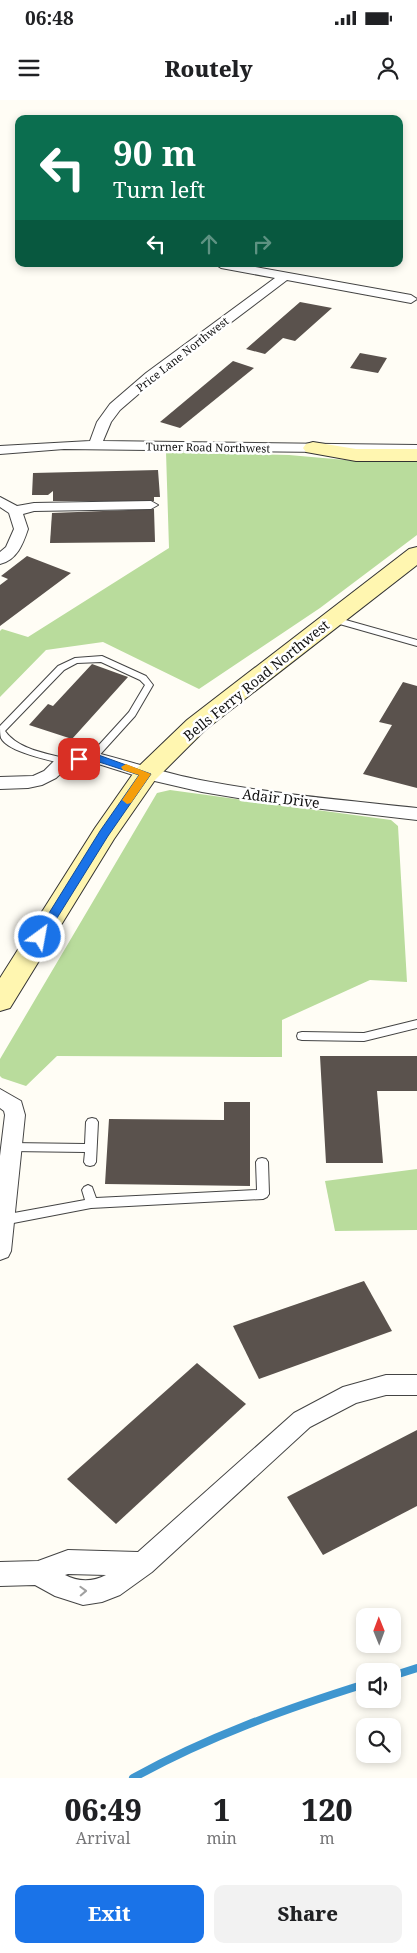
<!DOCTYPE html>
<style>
:root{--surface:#fff;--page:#f2f2f2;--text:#202124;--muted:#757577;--accent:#1a73e8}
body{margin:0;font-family:"Noto Serif",serif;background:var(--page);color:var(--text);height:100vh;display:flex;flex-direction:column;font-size:19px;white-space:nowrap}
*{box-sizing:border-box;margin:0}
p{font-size:16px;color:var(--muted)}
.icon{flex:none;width:28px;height:28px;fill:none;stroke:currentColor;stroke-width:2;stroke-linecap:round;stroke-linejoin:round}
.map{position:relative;height:1678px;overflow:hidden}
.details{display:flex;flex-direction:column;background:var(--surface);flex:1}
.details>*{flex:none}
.banner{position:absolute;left:15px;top:15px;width:388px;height:152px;border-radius:10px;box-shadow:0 2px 8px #0003;background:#0b6e4f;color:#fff;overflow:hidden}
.needle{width:32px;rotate:359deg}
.buttons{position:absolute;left:356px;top:1508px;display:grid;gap:10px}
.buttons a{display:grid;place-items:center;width:45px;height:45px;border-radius:10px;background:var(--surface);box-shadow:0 2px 8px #0003;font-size:25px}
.pin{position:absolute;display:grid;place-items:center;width:42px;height:42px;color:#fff;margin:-21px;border-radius:10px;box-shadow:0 2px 8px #0006}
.me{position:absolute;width:55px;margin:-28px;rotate:32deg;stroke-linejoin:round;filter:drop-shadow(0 0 4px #0008)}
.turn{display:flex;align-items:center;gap:18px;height:105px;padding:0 15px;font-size:22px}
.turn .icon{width:65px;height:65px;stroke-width:2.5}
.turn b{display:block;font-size:35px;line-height:42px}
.lanes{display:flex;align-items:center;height:48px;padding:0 15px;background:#0003;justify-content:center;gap:25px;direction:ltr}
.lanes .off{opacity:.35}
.eta{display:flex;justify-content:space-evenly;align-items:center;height:85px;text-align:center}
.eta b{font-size:30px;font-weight:800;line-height:35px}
.button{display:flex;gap:10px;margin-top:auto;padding:10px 15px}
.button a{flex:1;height:58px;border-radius:10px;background:var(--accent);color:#fff;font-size:20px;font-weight:800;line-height:58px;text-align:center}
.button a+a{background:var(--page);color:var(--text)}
.status{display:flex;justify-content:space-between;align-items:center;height:35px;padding:0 25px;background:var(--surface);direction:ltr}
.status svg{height:14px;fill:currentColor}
header{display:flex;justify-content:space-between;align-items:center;height:65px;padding:0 15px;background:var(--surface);font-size:22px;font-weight:800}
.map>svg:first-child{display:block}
.forest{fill:#b9dc9c}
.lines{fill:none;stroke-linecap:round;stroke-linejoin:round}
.stream{stroke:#3f96cf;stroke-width:8}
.building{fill:#5a524d}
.lane-casing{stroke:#444;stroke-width:2}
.street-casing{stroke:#444;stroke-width:2}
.secondary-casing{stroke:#333;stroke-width:2}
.lane{fill:#fff;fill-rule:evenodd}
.street{fill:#fff;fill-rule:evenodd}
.secondary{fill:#fff6b0;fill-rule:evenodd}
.oneway{stroke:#a0a0a0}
.route{fill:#1a73e8;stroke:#114b97}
.slow{fill:#f59e0b}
.labels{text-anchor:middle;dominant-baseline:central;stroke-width:5;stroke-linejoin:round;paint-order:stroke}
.far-street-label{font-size:11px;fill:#111;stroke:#fff}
.street-label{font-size:14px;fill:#111;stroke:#fff}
</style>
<div class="status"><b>06:48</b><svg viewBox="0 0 49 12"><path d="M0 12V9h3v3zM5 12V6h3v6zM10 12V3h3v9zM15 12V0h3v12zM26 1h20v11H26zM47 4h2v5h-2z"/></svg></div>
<header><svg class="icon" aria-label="menu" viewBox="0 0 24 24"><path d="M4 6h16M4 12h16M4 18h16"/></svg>Routely<svg class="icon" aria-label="person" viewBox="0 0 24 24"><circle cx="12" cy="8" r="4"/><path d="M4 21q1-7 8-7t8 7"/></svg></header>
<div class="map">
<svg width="417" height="1678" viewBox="0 0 417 1678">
<rect width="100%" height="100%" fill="#fffdf5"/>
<!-- forest -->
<g class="forest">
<polygon points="166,352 289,355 357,361 417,361 417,435 320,508 199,589 103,542 46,550 0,597 0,531 2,529 28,537 169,448"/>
<polygon points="170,690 391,720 398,726 407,882 370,880 282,920 282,957 57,956 26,986 2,978 0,976 0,959 157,693"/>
<polygon points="417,1069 417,1130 335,1131 325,1081"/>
</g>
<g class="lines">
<!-- stream -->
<g class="stream">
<polyline points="392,1576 417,1568"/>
<path d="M133,1678C207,1637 285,1609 365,1584"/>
</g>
</g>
<!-- building -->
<g class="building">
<polygon points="300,202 332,208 295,241 283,238 265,254 246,249"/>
<polygon points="360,253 387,258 378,273 350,268"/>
<polygon points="233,261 254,268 180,328 160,322"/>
<polygon points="158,370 160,397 154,397 154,401 53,401 53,391 48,395 32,395 33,373"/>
<polygon points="154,409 155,442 50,443 52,413"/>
<polygon points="27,456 71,473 0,526 0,485 8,479 1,476"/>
<polygon points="92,564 128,577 72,639 29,625 48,604 53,606"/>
<polygon points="403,582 417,586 417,688 363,674 392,625 379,622"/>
<polygon points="320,956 417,956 417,991 377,991 383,1063 326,1063"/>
<polygon points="224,1002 250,1002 250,1086 105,1084 109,1019 224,1020"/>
<polygon points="364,1181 392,1231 259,1279 233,1226"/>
<polygon points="197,1263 246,1304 116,1424 67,1379"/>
<polygon points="417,1330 417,1406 323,1455 287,1397"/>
</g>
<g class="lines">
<!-- lane casing -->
<g class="lane-casing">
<g id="lane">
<polygon points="329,517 335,517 417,540 417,546 329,521"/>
<path d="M102,556L146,576L153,585L135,616L96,659H90L88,657L129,612L145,585L140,580L101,562L77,563L64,570L5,631C19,650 46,653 67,659L69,661L67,663L64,664C49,660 8,652 1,638C0,635 0,629 0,626L58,566L75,558Z"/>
<polygon points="417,920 417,928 364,941 302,940 298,939 297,936 298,933 302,932 364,933"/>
<polygon points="92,1018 96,1019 98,1022 96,1062 94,1065 90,1066 86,1065 84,1062 85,1052 11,1051 7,1050 5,1047 7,1044 11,1043 85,1044 86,1022 88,1019"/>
<polygon points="262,1058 266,1059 268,1062 269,1094 267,1097 263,1099 91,1108 3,1125 0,1124 0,1116 3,1115 85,1100 82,1090 84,1087 88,1085 92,1087 96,1098 257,1090 256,1062 258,1059"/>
</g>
</g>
<!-- street casing -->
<g class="street-casing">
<g id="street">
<polygon points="215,164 239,164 411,195 417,199 411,203 287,180 156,279 120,310 111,322 103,341 417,345 417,353 64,349 0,354 0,346 90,341 97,322 110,304 146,273 275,178 221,168"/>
<path d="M0,397L17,406L34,403L151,401L158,405L151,409L34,411L23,414L28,429C23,444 17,460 0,464V452L6,447L14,429L9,413L0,407Z"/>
<path d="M93,652C129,661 164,673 200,680C272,694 345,700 417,708V720L262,702L202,692L146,679L92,662L69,666L56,678L42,685L28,688L0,689V677L33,676L44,671L58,657Z"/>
<polygon points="0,989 21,1001 25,1015 11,1151 8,1157 0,1160 0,1056 5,1015 4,1011 0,1008"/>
<path d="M386,1275H417V1295H386L356,1303L310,1327L152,1472L120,1495L102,1502L83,1505L55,1496L35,1485L0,1486V1462L38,1461L68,1450L138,1452L294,1313L343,1287ZM68,1474L106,1475C93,1482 78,1482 65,1475Z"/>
</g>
</g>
<!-- secondary casing -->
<g class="secondary-casing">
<g id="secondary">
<polygon points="313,342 356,349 417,349 417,361 356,361 306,352 303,348 306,344"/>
<polygon points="417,447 417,465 205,630 155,680 114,739 10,908 0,911 0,878 95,728 137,668 187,620 409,449"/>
</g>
</g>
<!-- lane -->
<use href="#lane" class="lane"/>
<!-- street -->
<use href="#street" class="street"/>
<!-- secondary -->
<use href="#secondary" class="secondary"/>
</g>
<!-- one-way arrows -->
<defs><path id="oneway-chevron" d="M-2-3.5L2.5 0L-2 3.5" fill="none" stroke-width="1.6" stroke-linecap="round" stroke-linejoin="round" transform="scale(1.25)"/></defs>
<use class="oneway" href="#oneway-chevron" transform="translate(83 1491) rotate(-2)"/>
<!-- route -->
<polygon class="route" points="93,653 151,674 108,736 44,839 36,839 36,834 100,731 139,675 93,660 79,662 74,659 75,657"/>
<!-- slow -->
<polygon class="slow" points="126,664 151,674 131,703 127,704 122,700 139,675 123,670 121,667"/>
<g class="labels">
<!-- far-street labels -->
<g class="far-street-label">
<text transform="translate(182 254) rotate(-38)">Price Lane Northwest</text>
<text transform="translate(208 347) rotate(1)">Turner Road Northwest</text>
</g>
<!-- street labels -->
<g class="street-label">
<text transform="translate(256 580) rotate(-39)">Bells Ferry Road Northwest</text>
<text transform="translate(281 698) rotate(7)">Adair Drive</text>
</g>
</g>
</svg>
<div class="buttons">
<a><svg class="needle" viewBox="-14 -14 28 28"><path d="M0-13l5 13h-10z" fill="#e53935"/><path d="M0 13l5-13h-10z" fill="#757577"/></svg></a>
<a><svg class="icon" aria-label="sound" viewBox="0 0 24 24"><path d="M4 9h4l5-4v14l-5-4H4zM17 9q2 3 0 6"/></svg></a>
<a><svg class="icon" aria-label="search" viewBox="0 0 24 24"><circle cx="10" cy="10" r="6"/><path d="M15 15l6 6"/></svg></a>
</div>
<div class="pin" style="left:79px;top:659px;background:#d93025"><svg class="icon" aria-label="arrive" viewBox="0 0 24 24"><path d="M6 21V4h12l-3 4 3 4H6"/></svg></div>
<svg class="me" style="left:40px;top:837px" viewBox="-20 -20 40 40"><circle r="17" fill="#1a73e8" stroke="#fff" stroke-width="3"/><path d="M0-11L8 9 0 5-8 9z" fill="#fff"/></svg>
<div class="banner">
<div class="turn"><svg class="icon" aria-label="left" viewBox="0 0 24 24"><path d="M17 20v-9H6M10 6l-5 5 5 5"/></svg><div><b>90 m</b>Turn left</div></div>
<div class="lanes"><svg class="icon" aria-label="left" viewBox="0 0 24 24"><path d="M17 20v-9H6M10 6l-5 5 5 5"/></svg><svg class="icon off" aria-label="ahead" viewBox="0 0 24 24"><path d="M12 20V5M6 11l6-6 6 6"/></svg><svg class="icon off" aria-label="right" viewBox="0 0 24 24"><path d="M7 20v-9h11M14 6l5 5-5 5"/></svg></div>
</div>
</div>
<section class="details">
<div class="eta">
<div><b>06:49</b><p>Arrival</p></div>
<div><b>1</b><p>min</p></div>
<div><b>120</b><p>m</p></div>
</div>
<div class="button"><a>Exit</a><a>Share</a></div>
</section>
